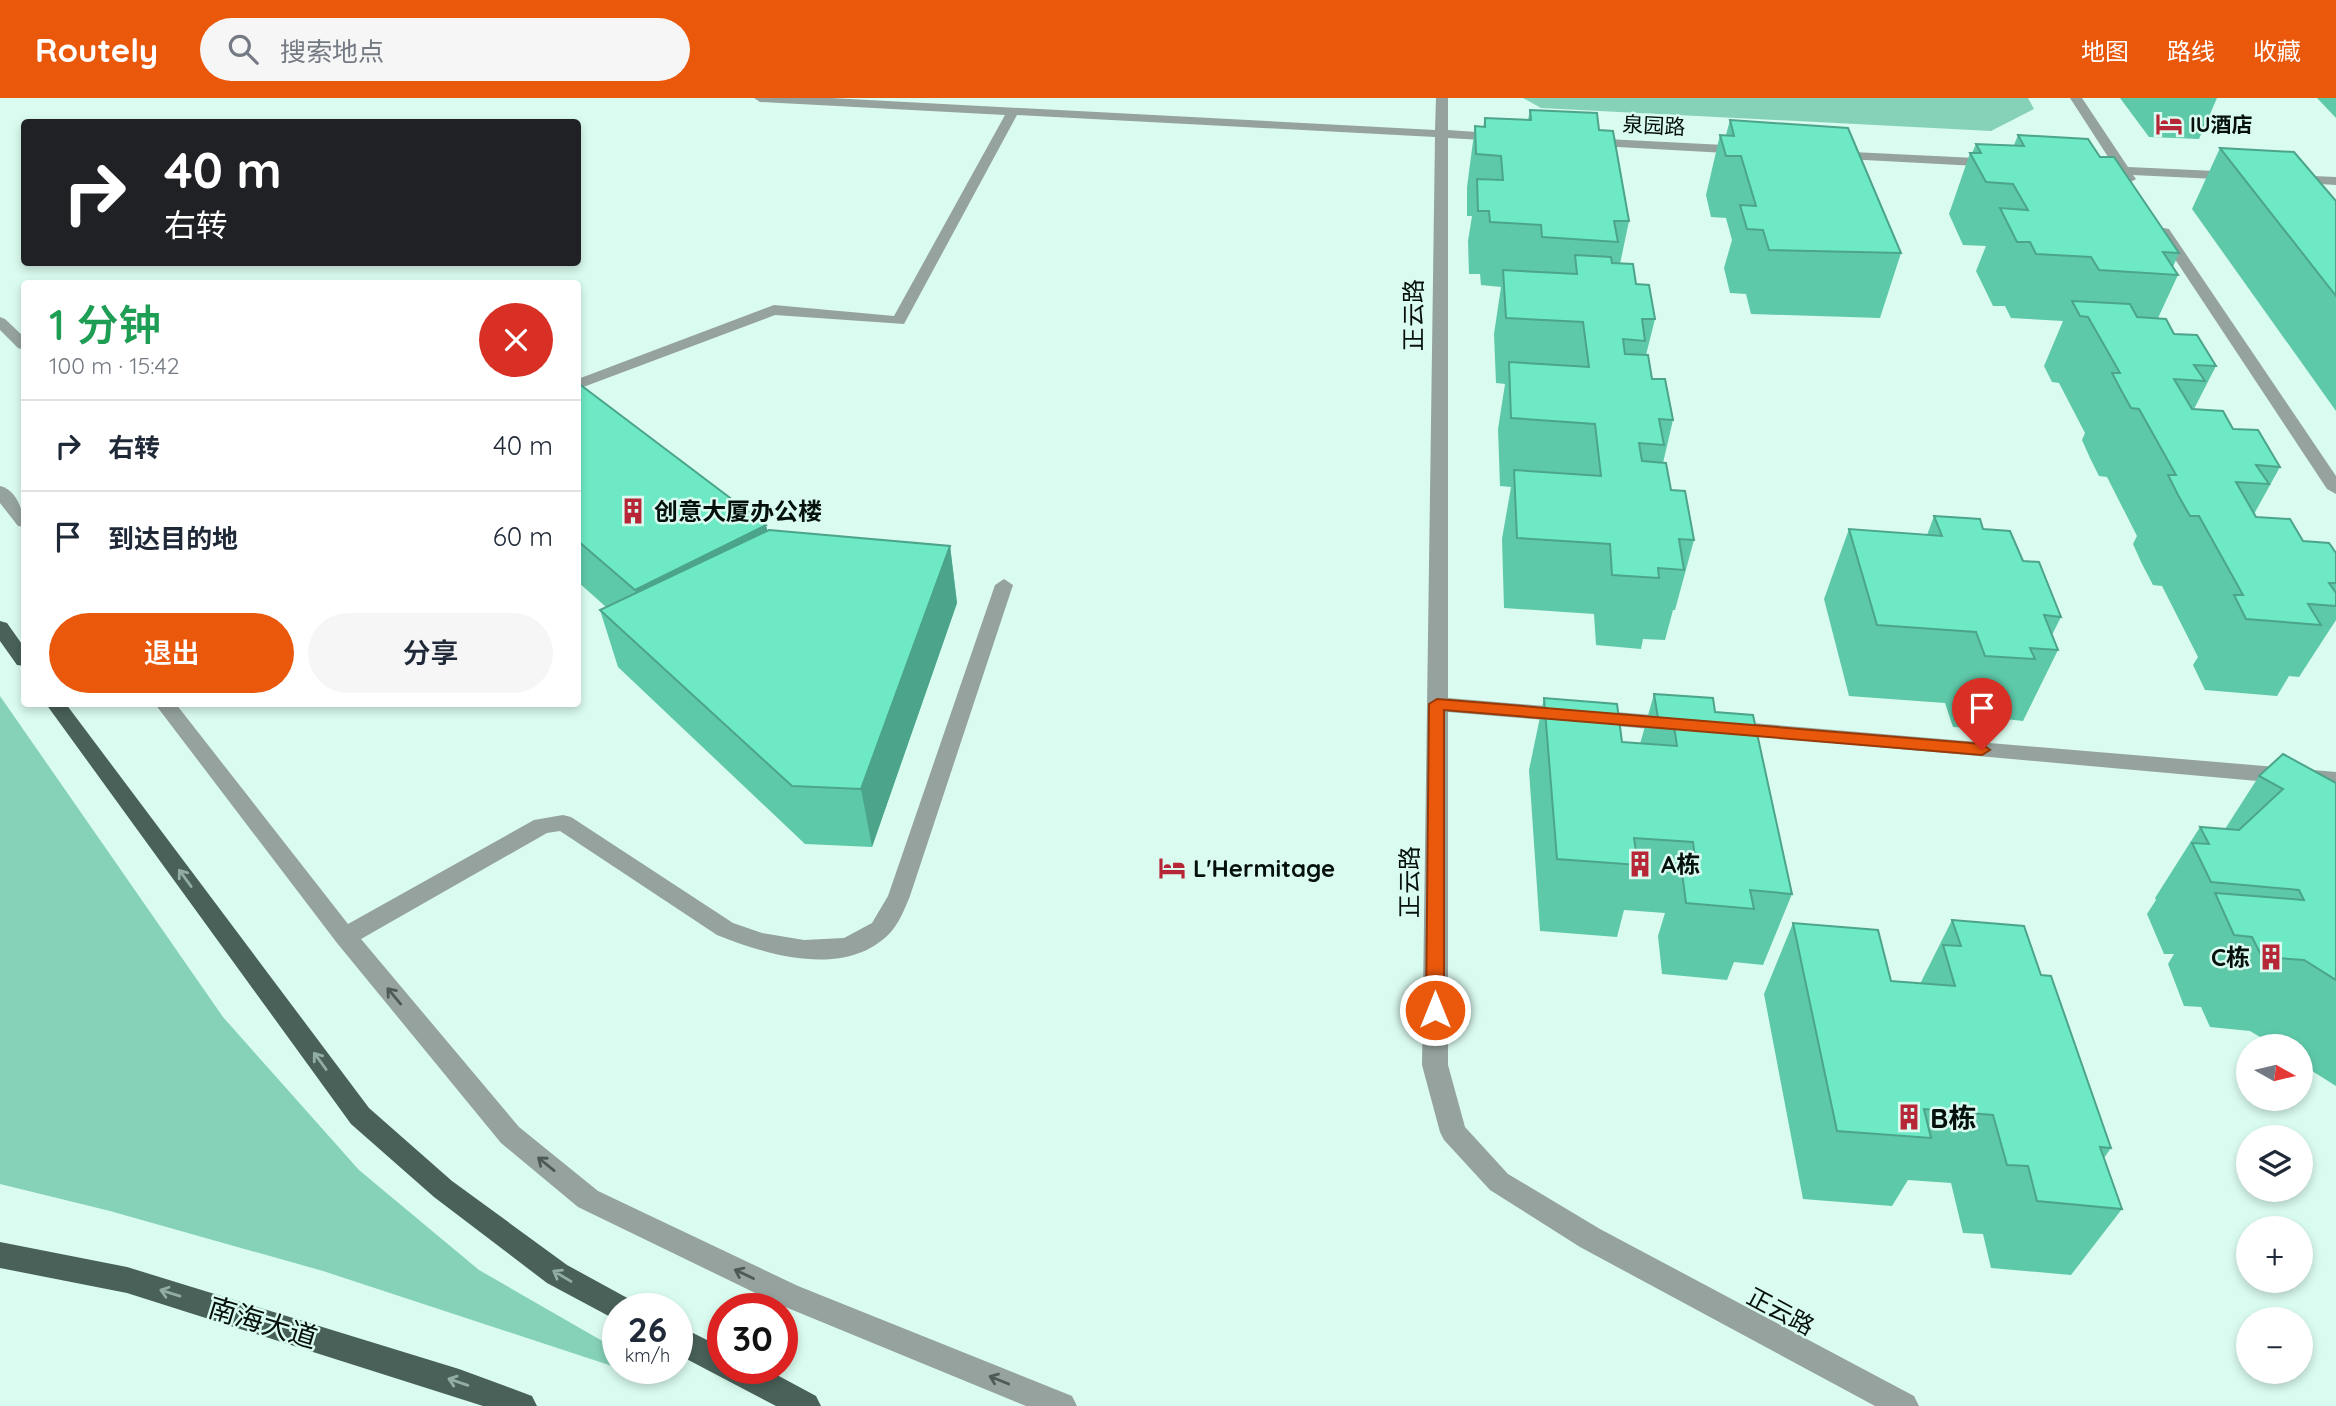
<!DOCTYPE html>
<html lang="zh">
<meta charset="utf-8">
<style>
:root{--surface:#fff;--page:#f6f6f7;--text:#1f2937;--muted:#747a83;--line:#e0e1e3;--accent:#ea580c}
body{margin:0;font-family:Quicksand,"Noto Sans SC",sans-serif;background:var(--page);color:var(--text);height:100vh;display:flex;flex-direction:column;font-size:26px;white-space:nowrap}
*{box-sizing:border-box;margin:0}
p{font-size:23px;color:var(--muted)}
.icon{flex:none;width:38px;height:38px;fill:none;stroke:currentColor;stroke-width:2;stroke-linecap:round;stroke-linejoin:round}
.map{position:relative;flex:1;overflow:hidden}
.drawer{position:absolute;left:21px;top:182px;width:560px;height:427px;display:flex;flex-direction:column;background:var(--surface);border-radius:7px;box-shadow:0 4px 10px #0003}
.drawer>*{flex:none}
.banner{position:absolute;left:21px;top:21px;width:560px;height:147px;border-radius:7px;box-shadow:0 4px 10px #0003;background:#202124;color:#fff;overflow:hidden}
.needle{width:46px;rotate:98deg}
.tools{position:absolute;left:2236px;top:936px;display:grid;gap:14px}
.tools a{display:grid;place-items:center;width:77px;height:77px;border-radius:50%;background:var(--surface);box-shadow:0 4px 10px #0003;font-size:35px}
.speed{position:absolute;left:602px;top:1195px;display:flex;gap:14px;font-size:35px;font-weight:700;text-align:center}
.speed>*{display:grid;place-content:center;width:91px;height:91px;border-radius:50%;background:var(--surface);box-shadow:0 4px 10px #0003;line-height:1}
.speed small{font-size:18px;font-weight:400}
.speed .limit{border:10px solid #d22;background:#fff;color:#111}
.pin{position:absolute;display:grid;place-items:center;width:60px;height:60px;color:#fff;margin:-72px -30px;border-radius:50% 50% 50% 0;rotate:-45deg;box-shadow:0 0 7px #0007}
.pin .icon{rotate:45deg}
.me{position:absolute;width:77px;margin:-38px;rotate:0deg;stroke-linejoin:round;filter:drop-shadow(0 0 5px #0008)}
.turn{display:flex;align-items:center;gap:24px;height:147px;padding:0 28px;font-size:32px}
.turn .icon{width:91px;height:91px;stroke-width:2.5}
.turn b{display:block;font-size:49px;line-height:60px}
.round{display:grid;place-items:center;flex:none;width:74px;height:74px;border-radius:37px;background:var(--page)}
.overview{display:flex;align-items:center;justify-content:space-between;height:119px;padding:0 28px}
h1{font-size:42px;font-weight:600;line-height:52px;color:#1e9e55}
.primary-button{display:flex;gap:14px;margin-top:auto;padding:14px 28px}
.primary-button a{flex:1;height:80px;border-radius:42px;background:var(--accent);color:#fff;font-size:28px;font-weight:600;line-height:80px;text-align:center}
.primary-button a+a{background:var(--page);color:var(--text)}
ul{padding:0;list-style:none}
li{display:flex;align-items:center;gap:21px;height:91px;padding:0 28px;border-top:2px solid var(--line)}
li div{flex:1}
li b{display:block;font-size:26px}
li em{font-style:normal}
header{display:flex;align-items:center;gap:42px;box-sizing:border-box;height:98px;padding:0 35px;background:var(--accent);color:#fff}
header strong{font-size:33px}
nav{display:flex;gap:38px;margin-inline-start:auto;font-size:24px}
.search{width:490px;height:63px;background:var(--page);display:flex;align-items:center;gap:18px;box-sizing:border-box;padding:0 24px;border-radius:38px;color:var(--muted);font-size:26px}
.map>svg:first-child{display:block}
.green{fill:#86d2b9}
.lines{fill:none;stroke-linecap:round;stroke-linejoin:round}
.minor{fill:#95a29d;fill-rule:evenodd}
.major{fill:#496159;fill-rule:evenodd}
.wall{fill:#5ec9a9}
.shaded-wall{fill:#4ca48a}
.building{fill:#6deac5;stroke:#4ca48a;stroke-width:2}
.oneway{stroke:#92aea4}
.oneway2{stroke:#4e5a55}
.route{fill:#ea580c;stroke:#983908;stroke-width:2}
.labels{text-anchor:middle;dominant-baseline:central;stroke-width:5;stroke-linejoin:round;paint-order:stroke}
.far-poi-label{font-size:21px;font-weight:bold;fill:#06110d;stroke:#dafbef;text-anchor:start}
.far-street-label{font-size:21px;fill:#06110d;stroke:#dafbef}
.street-label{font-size:24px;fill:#06110d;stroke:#dafbef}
.poi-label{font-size:24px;font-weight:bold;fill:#06110d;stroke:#dafbef;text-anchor:start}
.near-poi-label{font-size:28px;font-weight:bold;fill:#06110d;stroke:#dafbef;text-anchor:start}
.near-street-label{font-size:28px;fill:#06110d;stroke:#dafbef}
</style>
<header>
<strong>Routely</strong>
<div class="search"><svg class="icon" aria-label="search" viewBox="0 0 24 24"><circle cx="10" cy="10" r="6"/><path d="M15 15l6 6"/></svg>搜索地点</div>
<nav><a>地图</a><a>路线</a><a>收藏</a></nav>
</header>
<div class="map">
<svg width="2336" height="1308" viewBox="0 0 2336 1308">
<rect width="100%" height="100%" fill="#dafbef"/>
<!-- green -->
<g class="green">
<polygon points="1523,0 2028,0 2034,11 1991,33 1541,10"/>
<polygon points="0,598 223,919 359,1072 479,1172 618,1252 618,1270 323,1173 110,1113 0,1086"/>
</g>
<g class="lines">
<!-- minor -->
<g class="minor">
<polygon points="754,0 831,0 1435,32 1436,0 1448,0 1448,32 1504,36 1504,42 1499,43 1448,40 1448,600 1675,619 1682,621 1685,626 1682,631 1675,633 1448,614 1448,967 1465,1029 1508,1076 1600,1131 1914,1298 1919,1308 1875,1308 1580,1149 1490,1092 1444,1042 1440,1034 1422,967 1435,39 1017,17 904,226 775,217 578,291 578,281 774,207 894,218 1005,17 760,4"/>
<polygon points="2070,0 2082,0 2128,69 2237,74 2244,78 2237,82 2133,77 2136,81 2129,85 2124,84 2119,76 2089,74 2087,71 2094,67 2114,68"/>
<polygon points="1587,40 1744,48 1751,52 1744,56 1582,47 1582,41"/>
<polygon points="1832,53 1996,61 2003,65 1996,69 1827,60 1827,54"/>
<polygon points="2290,77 2336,79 2336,87 2285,84 2285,78"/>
<polygon points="2164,130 2169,131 2336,378 2336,396 2327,391 2157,134"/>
<polygon points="0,219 5,221 24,239 24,252 18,250 0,232"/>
<path d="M0,388C17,392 24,414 24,429L18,428L0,405Z"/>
<path d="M1004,481L1013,487L910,798C905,810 899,826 889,836C844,881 767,857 717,837L560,733L547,735L361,841L519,1029L598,1093L798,1188L1072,1298L1077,1308H1026L778,1206L578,1109L501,1045L337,845L155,606H176L348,826L534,722L563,717L571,719L733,825L762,835L804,842L844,840L872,825L888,798L995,487Z"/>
<polygon points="1728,623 2336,674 2336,690 1721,635 1718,630 1721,625"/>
</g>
<!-- major -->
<g class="major">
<polygon points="0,523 7,525 24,549 24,568 17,567 0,543"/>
<polygon points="46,606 66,606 369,1010 452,1083 567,1167 631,1202 635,1211 618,1211 618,1223 547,1185 434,1099 351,1026"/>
<polygon points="0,1144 127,1169 459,1271 532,1298 537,1308 483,1308 127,1195 0,1170"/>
<polygon points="677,1227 723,1250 723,1270 764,1270 816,1298 821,1308 776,1308 677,1256"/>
</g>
</g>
<!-- wall -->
<g class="wall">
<polygon points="2120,0 2217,0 2199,41 2149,39"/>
<polygon points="2317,0 2336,0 2336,20"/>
<polygon points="1530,12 1599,32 1629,123 1620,166 1636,186 1655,221 1646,257 1652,281 1673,322 1663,365 1671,392 1694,442 1675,512 1673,512 1665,542 1643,541 1641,551 1596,547 1594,516 1504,510 1502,441 1511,389 1500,388 1498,331 1505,286 1496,285 1494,236 1501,189 1481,187 1480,176 1469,176 1468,143 1472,118 1467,118 1467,89 1475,28 1483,29 1485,20 1528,22"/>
<polygon points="1730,22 1901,155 1880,220 1751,216 1746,196 1730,195 1724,170 1732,142 1726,120 1711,119 1706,97 1720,37 1726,37"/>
<polygon points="2018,37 2100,59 2179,155 2173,169 2178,177 2158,220 2174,236 2216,268 2194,311 2233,331 2280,369 2254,416 2256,419 2303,443 2336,455 2336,522 2299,579 2289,578 2277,598 2205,592 2193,567 2198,559 2162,488 2153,487 2142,466 2133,446 2137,438 2107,379 2099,378 2090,360 2082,342 2085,335 2059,285 2052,284 2044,268 2063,223 2011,220 2005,208 1993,208 1976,173 1986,148 1963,147 1949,116 1970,55 1972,55 1976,46 2014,47"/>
<polygon points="2220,50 2336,103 2336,313 2192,111"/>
<polygon points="578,285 766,427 767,433 950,448 957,505 872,749 805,746 618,569 600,512 606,509 578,484"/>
<polygon points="1934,418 1983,431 2023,463 2061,519 2052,537 2058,552 2023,623 2006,621 2000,632 1953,629 1945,605 1849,598 1824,501 1849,431 1927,437"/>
<polygon points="1654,596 1715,614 1792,796 1763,867 1734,864 1727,882 1662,876 1658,838 1665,815 1624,812 1617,839 1540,833 1529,672 1544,600 1622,644 1640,646"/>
<polygon points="2259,678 2336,685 2336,988 2301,966 2301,948 2275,948 2250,933 2210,929 2201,909 2184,908 2168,866 2174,856 2164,856 2147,816 2156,802 2155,800 2200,729 2225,731"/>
<polygon points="1952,822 2041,877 2111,1050 2104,1060 2122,1111 2071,1177 1991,1170 1983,1136 1963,1135 1951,1085 1908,1082 1892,1108 1803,1101 1764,896 1793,825 1891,883 1920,886"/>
</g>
<!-- shaded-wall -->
<g class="shaded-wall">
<polygon points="766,427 778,483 652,549 635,492"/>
<polygon points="950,448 957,505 872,749 861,691"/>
</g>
<!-- building -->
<g class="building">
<polygon points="1530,12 1597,15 1599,32 1613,33 1629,123 1614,123 1618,144 1542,139 1541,127 1490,124 1489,113 1478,113 1477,81 1503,82 1501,58 1476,56 1475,28 1485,29 1485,20 1531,22"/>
<polygon points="1730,22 1848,30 1901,155 1769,152 1763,132 1747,131 1740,107 1756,108 1741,58 1726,58 1720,37 1734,38"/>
<polygon points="2018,37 2088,41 2100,59 2114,59 2179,155 2163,154 2178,177 2099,172 2091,159 2036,156 2030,144 2017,144 2000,110 2028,112 2013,86 1986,84 1970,55 1981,55 1976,46 2024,48"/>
<polygon points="2220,50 2294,54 2336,103 2336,198"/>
<polygon points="1575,157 1611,159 1612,165 1633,166 1636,186 1649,187 1655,221 1642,221 1645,243 1623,241 1625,256 1648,257 1652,281 1665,281 1673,322 1659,321 1664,347 1639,345 1642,363 1666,365 1671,392 1685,393 1694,442 1679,441 1684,472 1658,470 1659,480 1612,477 1610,446 1517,440 1514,372 1601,378 1595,326 1511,320 1509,264 1589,269 1583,224 1506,220 1503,172 1577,176"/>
<polygon points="2072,203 2130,206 2137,219 2166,221 2174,236 2197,237 2216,268 2194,267 2205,283 2174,281 2192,311 2223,313 2233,331 2258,332 2280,369 2256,367 2269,386 2236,384 2256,419 2290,421 2303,443 2329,445 2336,455 2336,485 2329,485 2336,495 2336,508 2308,506 2321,527 2246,521 2234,497 2243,497 2199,418 2190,418 2178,397 2168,377 2176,377 2139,311 2131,310 2121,292 2112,275 2120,275 2088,219 2080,218"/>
<polygon points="578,285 766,427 635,492 578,443"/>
<polygon points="1934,418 1980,421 1983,431 2010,433 2023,463 2039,464 2061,519 2044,517 2058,552 2030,550 2035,561 1985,558 1976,534 1877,527 1849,431 1942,438"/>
<polygon points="769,432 950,448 861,691 792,688 600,512"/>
<polygon points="1654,596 1713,600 1715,614 1753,617 1792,796 1750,792 1754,811 1686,805 1681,767 1696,768 1693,744 1634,740 1638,767 1557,761 1544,600 1617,606 1622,644 1677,648 1674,628 1659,626"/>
<polygon points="2283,656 2336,685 2336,882 2304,862 2262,859 2252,839 2234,837 2215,795 2304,802 2299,792 2211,784 2192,745 2209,746 2200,729 2239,732 2283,691 2259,678"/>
<polygon points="1952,822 2024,828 2041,877 2051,878 2111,1050 2100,1049 2122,1111 2037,1103 2028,1068 2007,1067 1993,1017 1924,1011 1931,1040 1837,1033 1793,825 1878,832 1891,883 1955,888 1943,847 1961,848"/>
</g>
<!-- one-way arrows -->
<defs><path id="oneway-shaft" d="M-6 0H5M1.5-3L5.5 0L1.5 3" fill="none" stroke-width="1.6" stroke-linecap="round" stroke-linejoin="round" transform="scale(1.75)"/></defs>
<g class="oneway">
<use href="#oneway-shaft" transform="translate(185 780) rotate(-126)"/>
<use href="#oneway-shaft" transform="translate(320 963) rotate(-126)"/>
<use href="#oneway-shaft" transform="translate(562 1178) rotate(-149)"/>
<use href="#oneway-shaft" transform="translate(170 1195) rotate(-163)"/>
<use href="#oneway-shaft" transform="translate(458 1284) rotate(-161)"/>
</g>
<g class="oneway2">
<use href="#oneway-shaft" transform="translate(394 898) rotate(-130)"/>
<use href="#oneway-shaft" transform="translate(546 1066) rotate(-141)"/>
<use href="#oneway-shaft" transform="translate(744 1176) rotate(-154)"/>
<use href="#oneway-shaft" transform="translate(999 1282) rotate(-158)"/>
</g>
<!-- route -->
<polygon class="route" points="1437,601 1982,646 1990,652 1982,657 1444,612 1444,912 1442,917 1435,919 1428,917 1426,912 1429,606"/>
<!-- icons -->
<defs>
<g id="hotel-bare" transform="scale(2.1)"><path d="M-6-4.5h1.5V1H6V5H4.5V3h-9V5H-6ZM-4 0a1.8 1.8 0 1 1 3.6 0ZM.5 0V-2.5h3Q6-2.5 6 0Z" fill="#b72636" stroke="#dafbef" stroke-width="2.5" paint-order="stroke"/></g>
<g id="building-bare" transform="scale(2.1)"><path d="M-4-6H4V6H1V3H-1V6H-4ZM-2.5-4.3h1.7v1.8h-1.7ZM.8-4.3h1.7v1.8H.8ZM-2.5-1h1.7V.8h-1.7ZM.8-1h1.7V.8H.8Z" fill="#b72636" stroke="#dafbef" stroke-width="2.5" paint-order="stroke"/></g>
</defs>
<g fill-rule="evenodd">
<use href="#hotel-bare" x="2169" y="26"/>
<use href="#building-bare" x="633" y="413"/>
<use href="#building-bare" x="1640" y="766"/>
<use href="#hotel-bare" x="1172" y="770"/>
<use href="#building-bare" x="2271" y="859"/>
<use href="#building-bare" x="1909" y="1019"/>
</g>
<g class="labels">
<!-- far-poi labels -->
<g class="far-poi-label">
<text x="2190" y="26">IU酒店</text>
</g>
<!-- far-street labels -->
<g class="far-street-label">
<text transform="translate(1654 27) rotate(3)">泉园路</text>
</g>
<!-- street labels -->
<g class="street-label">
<text transform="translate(1413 217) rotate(-90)">正云路</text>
<text transform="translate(1409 784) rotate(-90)">正云路</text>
<text transform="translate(1781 1213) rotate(28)">正云路</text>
</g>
<!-- poi labels -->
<g class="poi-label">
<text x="654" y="413">创意大厦办公楼</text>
<text x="1661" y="766">A栋</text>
<text x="1193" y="770">L'Hermitage</text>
<text x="2250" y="859" text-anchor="end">C栋</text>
</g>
<!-- near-poi labels -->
<g class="near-poi-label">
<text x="1930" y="1019">B栋</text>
</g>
<!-- near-street labels -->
<g class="near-street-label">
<text transform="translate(263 1224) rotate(17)">南海大道</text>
</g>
</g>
</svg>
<div class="tools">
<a><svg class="needle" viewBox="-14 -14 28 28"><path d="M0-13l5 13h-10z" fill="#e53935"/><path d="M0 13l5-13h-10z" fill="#747a83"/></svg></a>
<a><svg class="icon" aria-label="layers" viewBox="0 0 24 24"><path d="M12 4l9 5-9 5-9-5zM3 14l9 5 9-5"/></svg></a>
<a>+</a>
<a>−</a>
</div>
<div class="speed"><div>26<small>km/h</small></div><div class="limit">30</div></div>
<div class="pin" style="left:1982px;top:652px;background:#d93025"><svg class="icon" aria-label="arrive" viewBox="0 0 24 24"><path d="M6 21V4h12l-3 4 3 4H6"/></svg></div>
<svg class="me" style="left:1435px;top:912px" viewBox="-20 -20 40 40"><circle r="17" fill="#ea580c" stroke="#fff" stroke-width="3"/><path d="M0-11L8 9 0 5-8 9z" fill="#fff"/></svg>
<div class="banner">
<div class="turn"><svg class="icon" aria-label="right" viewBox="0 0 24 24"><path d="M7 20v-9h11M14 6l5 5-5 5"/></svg><div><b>40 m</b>右转</div></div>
</div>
<section class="drawer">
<div class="overview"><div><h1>1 分钟</h1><p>100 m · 15:42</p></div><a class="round" style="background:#d93025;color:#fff"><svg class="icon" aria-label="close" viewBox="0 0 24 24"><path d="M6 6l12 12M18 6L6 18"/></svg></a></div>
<ul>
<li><svg class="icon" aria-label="right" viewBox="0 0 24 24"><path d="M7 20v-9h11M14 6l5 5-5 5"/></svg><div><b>右转</b></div><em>40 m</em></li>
<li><svg class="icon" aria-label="arrive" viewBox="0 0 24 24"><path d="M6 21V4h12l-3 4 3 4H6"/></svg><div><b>到达目的地</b></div><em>60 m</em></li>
</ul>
<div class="primary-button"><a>退出</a><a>分享</a></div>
</section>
</div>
